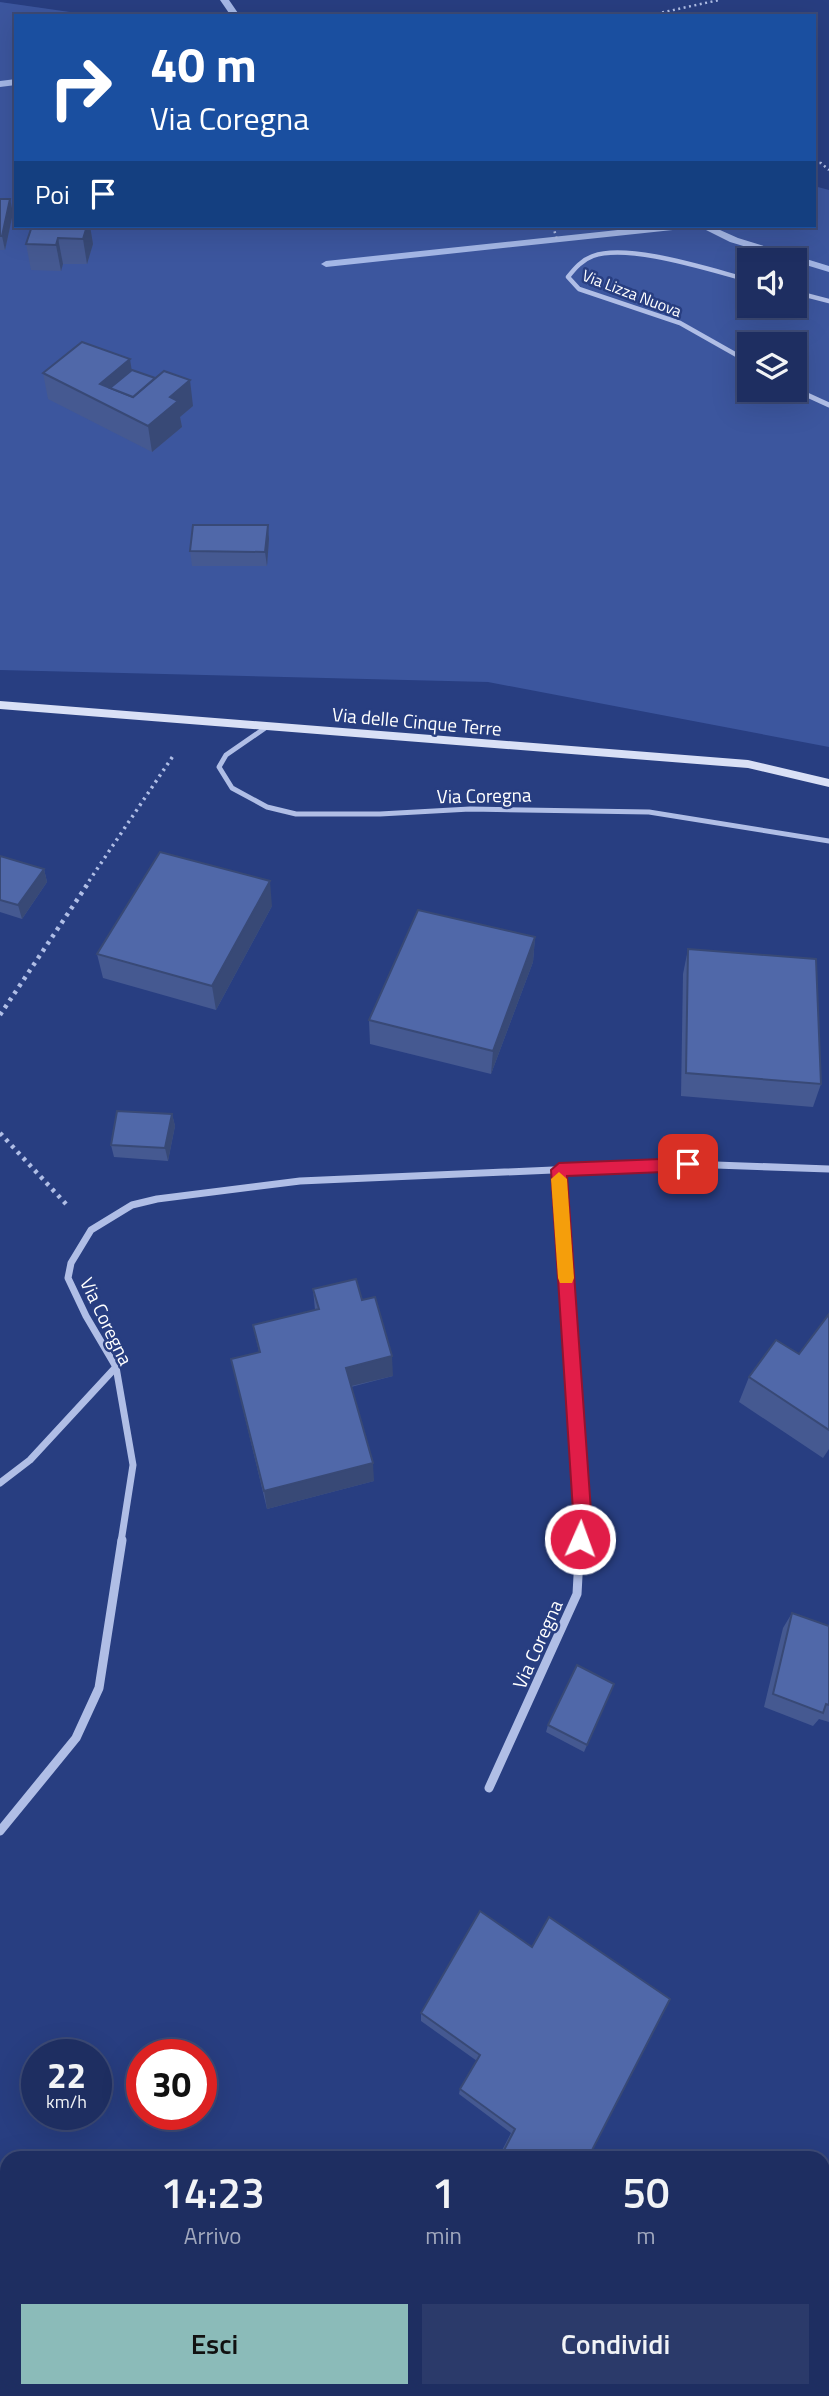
<!DOCTYPE html>
<html lang="it">
<style>
:root{--surface:#1e2e61;--page:#2b3a6a;--text:#f1f3f6;--muted:#a1a8bd;--line:#3c4a76;--accent:#8bbbb9}
body{margin:0;font-family:"Titillium Web",sans-serif;background:var(--page);color:var(--text);height:100vh;display:flex;flex-direction:column;font-size:26px;white-space:nowrap}
*{box-sizing:border-box;margin:0}
p{font-size:23px;color:var(--muted)}
.icon{flex:none;width:38px;height:38px;fill:none;stroke:currentColor;stroke-width:2;stroke-linecap:round;stroke-linejoin:round}
.map{position:relative;flex:1;overflow:hidden}
.side{position:absolute;left:0px;top:2151px;width:830px;height:247px;display:flex;flex-direction:column;background:var(--surface);border-radius:21px 21px 0 0;box-shadow:0 7px 28px #0002,0 0 0 2px var(--line)}
.side>*{flex:none}
.top-card{position:absolute;left:14px;top:14px;width:802px;height:214px;border-radius:0px;box-shadow:0 7px 28px #0002,0 0 0 2px var(--line);background:#1a4fa0;color:#fff;overflow:hidden}
.buttons{position:absolute;left:737px;top:248px;display:grid;gap:14px}
.buttons a{display:grid;place-items:center;width:70px;height:70px;border-radius:0px;background:var(--surface);box-shadow:0 7px 28px #0002,0 0 0 2px var(--line);font-size:35px}
.speed{position:absolute;left:21px;top:2039px;display:flex;gap:14px;font-size:35px;font-weight:700;text-align:center}
.speed>*{display:grid;place-content:center;width:91px;height:91px;border-radius:50%;background:var(--surface);box-shadow:0 7px 28px #0002,0 0 0 2px var(--line);line-height:1}
.speed small{font-size:18px;font-weight:400}
.speed .limit{border:10px solid #d22;background:#fff;color:#111}
.pin{position:absolute;display:grid;place-items:center;width:60px;height:60px;color:#fff;margin:-30px;border-radius:14px;box-shadow:0 4px 10px #0006}
.me{position:absolute;width:77px;margin:-38px;rotate:2deg;stroke-linejoin:round;filter:drop-shadow(0 0 5px #0008)}
.turn{display:flex;align-items:center;gap:24px;height:147px;padding:0 21px;font-size:32px}
.turn .icon{width:91px;height:91px;stroke-width:2.5}
.turn b{display:block;font-size:49px;line-height:60px}
.then{display:flex;align-items:center;height:66px;padding:0 21px;background:#0003;gap:14px;font-size:26px}
.eta{display:flex;justify-content:space-evenly;align-items:center;height:119px;text-align:center}
.eta b{font-size:42px;font-weight:600;line-height:49px}
.action{display:flex;gap:14px;margin-top:auto;padding:14px 21px}
.action a{flex:1;height:80px;border-radius:0px;background:var(--accent);color:#111;font-size:28px;font-weight:600;line-height:80px;text-align:center}
.action a+a{background:var(--page);color:var(--text)}
.map>svg:first-child{display:block}
.green{fill:#3c569e;fill-rule:evenodd}
.lines{fill:none;stroke-linecap:round;stroke-linejoin:round}
.stream{fill:#a4b7e6;fill-rule:evenodd}
.path-far2{stroke:#b0bee6;stroke-width:2.5;stroke-dasharray:2 3.5;stroke-linecap:butt}
.path-far1{stroke:#b0bee6;stroke-width:3.5;stroke-dasharray:2.5 4.5;stroke-linecap:butt}
.path{stroke:#b0bee6;stroke-width:4.5;stroke-dasharray:3.5 5;stroke-linecap:butt}
.street-far3{stroke:#b0bee6;stroke-width:4.5}
.street-far2{stroke:#b0bee6;stroke-width:5}
.street-far1{stroke:#b0bee6;stroke-width:7}
.street{stroke:#b0bee6;stroke-width:9}
.secondary{fill:#d9e0f6;fill-rule:evenodd}
.wall{fill:#455991}
.shaded-wall{fill:#384976}
.building{fill:#5068a9;stroke:#384976;stroke-width:2}
.route{fill:#e11d48;stroke:#92132f;stroke-width:2}
.slow{fill:#f59e0b}
.labels{text-anchor:middle;dominant-baseline:central;stroke-width:5;stroke-linejoin:round;paint-order:stroke}
.far-street-label{font-size:16px;fill:#fff;stroke:#283e81}
.street-label{font-size:19px;fill:#fff;stroke:#283e81}
</style>
<div class="map">
<svg width="829" height="2396" viewBox="0 0 829 2396">
<rect width="100%" height="100%" fill="#283e81"/>
<!-- green -->
<path class="green" d="M0,2L98,16H16V226H814V186L829,190V747L488,682L0,670ZM749,261H794V306H749ZM749,345H794V390H749Z"/>
<g class="lines">
<!-- stream -->
<g class="stream">
<polygon points="220,0 229,0 240,16 231,16"/>
<polygon points="16,79 16,85 0,87 0,81"/>
<polygon points="655,226 687,226 682,229 326,267 321,264 326,261"/>
<polygon points="698,226 711,226 738,238 829,266 829,272 730,242"/>
</g>
<!-- path-far2 -->
<g class="path-far2">
<polyline points="646,16 719,0"/>
<polyline points="814,163 821,163 829,170"/>
<polyline points="553,226 557,240"/>
</g>
<!-- path-far1 -->
<polyline class="path-far1" points="85,887 173,756"/>
<!-- path -->
<g class="path">
<polyline points="0,1015 87,885"/>
<polyline points="0,1133 66,1204"/>
</g>
<!-- street-far3 -->
<g class="street-far3">
<path d="M749,280C710,270 629,243 593,256C582,260 575,268 568,277L579,289L680,323L749,362"/>
<polyline points="794,292 829,301"/>
</g>
<!-- street-far2 -->
<g class="street-far2">
<polyline points="794,389 829,405"/>
<polyline points="268,726 226,755 219,767 232,788 267,807 296,814 380,814 470,809 649,812 829,841"/>
</g>
<!-- street-far1 -->
<g class="street-far1">
<polyline points="559,1170 582,1511 580,1542"/>
<polyline points="0,1483 30,1460 116,1367"/>
<polyline points="121,1542 133,1465 116,1367 86,1316 68,1278 71,1263 91,1230 132,1205 157,1199 300,1181 688,1164 829,1169"/>
</g>
<!-- street -->
<g class="street">
<polyline points="489,1788 577,1594 580,1540"/>
<polyline points="0,1831 76,1738 99,1688 122,1540"/>
</g>
<!-- secondary -->
<polygon class="secondary" points="0,701 748,760 829,779 829,787 748,768 0,709"/>
</g>
<!-- wall -->
<g class="wall">
<polygon points="0,199 10,199 13,213 5,250 0,250"/>
<polygon points="90,226 93,244 87,264 63,264 61,271 31,270 26,244"/>
<polygon points="132,370 193,406 180,417 182,427 152,452 48,399 43,373"/>
<polygon points="269,539 267,566 192,566 190,551"/>
<polygon points="0,856 44,869 47,882 22,919 0,912"/>
<polygon points="272,906 216,1010 103,978 97,954"/>
<polygon points="535,937 533,962 491,1074 370,1044 369,1020"/>
<polygon points="688,949 821,1084 813,1107 681,1096 683,974"/>
<polygon points="172,1114 175,1126 168,1161 114,1157 111,1145"/>
<polygon points="313,1289 362,1300 393,1376 351,1387 374,1481 267,1509 231,1359 259,1352 253,1325 315,1310"/>
<polygon points="829,1314 829,1449 823,1458 739,1402 749,1377 799,1354"/>
<polygon points="792,1613 829,1626 829,1722 819,1719 813,1726 764,1707 783,1628"/>
<polygon points="614,1684 584,1752 546,1732 548,1725"/>
<polygon points="480,1911 588,2158 498,2158 511,2133 459,2094 460,2089 477,2061 421,2021 421,2013"/>
</g>
<!-- shaded-wall -->
<g class="shaded-wall">
<polygon points="10,199 13,213 5,250 2,236"/>
<polygon points="87,226 90,226 93,244 87,264 83,239"/>
<polygon points="58,238 63,264 61,271 56,245"/>
<polygon points="130,359 134,385 115,401 100,384"/>
<polygon points="190,380 193,406 180,417 182,427 152,452 148,426 170,397"/>
<polygon points="268,525 269,539 267,566 265,552"/>
<polygon points="44,869 47,882 22,919 18,905"/>
<polygon points="270,881 272,906 216,1010 212,986"/>
<polygon points="535,937 533,962 491,1074 493,1051"/>
<polygon points="172,1114 175,1126 168,1161 165,1148"/>
<polygon points="392,1356 393,1376 347,1387 346,1368"/>
<polygon points="373,1463 374,1481 267,1509 264,1491"/>
</g>
<!-- building -->
<g class="building">
<polygon points="0,199 10,199 2,236 0,236"/>
<polygon points="32,226 87,226 83,239 58,238 56,245 26,244"/>
<polygon points="82,342 130,359 100,384 133,397 164,371 190,380 170,397 178,401 148,426 43,373"/>
<polygon points="132,370 155,378 133,397 110,388"/>
<polygon points="193,525 268,525 265,552 190,551"/>
<polygon points="160,852 270,881 212,986 97,954"/>
<polygon points="0,856 44,869 18,905 0,900"/>
<polygon points="418,910 535,937 493,1051 369,1020"/>
<polygon points="688,949 816,959 821,1084 686,1073"/>
<polygon points="117,1111 172,1114 165,1148 111,1145"/>
<polygon points="356,1279 362,1300 375,1297 392,1356 346,1368 373,1463 264,1491 231,1359 260,1352 253,1325 319,1309 313,1289"/>
<polygon points="829,1314 829,1430 749,1377 776,1340 799,1354"/>
<polygon points="792,1613 829,1626 829,1705 826,1704 823,1713 773,1694"/>
<polygon points="577,1665 614,1684 587,1745 548,1725"/>
<polygon points="480,1911 532,1947 549,1917 670,1999 588,2158 500,2158 515,2129 460,2089 480,2055 421,2013"/>
</g>
<!-- route -->
<polygon class="route" points="688,1158 696,1164 688,1171 567,1176 591,1511 587,1545 580,1547 574,1545 571,1539 573,1511 551,1170 559,1163"/>
<!-- slow -->
<polygon class="slow" points="559,1172 567,1179 574,1278 572,1283 560,1283 558,1278 551,1179"/>
<g class="labels">
<!-- far-street labels -->
<g class="far-street-label">
<text transform="translate(632 293) rotate(21)">Via Lizza Nuova</text>
</g>
<!-- street labels -->
<g class="street-label">
<text transform="translate(417 721) rotate(5)">Via delle Cinque Terre</text>
<text transform="translate(484 795) rotate(-1)">Via Coregna</text>
<text transform="translate(107 1321) rotate(64)">Via Coregna</text>
<text transform="translate(537 1644) rotate(-66)">Via Coregna</text>
</g>
</g>
</svg>
<div class="buttons">
<a><svg class="icon" aria-label="sound" viewBox="0 0 24 24"><path d="M4 9h4l5-4v14l-5-4H4zM17 9q2 3 0 6"/></svg></a>
<a><svg class="icon" aria-label="layers" viewBox="0 0 24 24"><path d="M12 4l9 5-9 5-9-5zM3 14l9 5 9-5"/></svg></a>
</div>
<div class="speed"><div>22<small>km/h</small></div><div class="limit">30</div></div>
<div class="pin" style="left:688px;top:1164px;background:#d93025"><svg class="icon" aria-label="arrive" viewBox="0 0 24 24"><path d="M6 21V4h12l-3 4 3 4H6"/></svg></div>
<svg class="me" style="left:580px;top:1539px" viewBox="-20 -20 40 40"><circle r="17" fill="#e11d48" stroke="#fff" stroke-width="3"/><path d="M0-11L8 9 0 5-8 9z" fill="#fff"/></svg>
<div class="top-card">
<div class="turn"><svg class="icon" aria-label="right" viewBox="0 0 24 24"><path d="M7 20v-9h11M14 6l5 5-5 5"/></svg><div><b>40 m</b>Via Coregna</div></div>
<div class="then">Poi<svg class="icon" aria-label="arrive" viewBox="0 0 24 24"><path d="M6 21V4h12l-3 4 3 4H6"/></svg></div>
</div>
<section class="side">
<div class="eta">
<div><b>14:23</b><p>Arrivo</p></div>
<div><b>1</b><p>min</p></div>
<div><b>50</b><p>m</p></div>
</div>
<div class="action"><a>Esci</a><a>Condividi</a></div>
</section>
</div>
